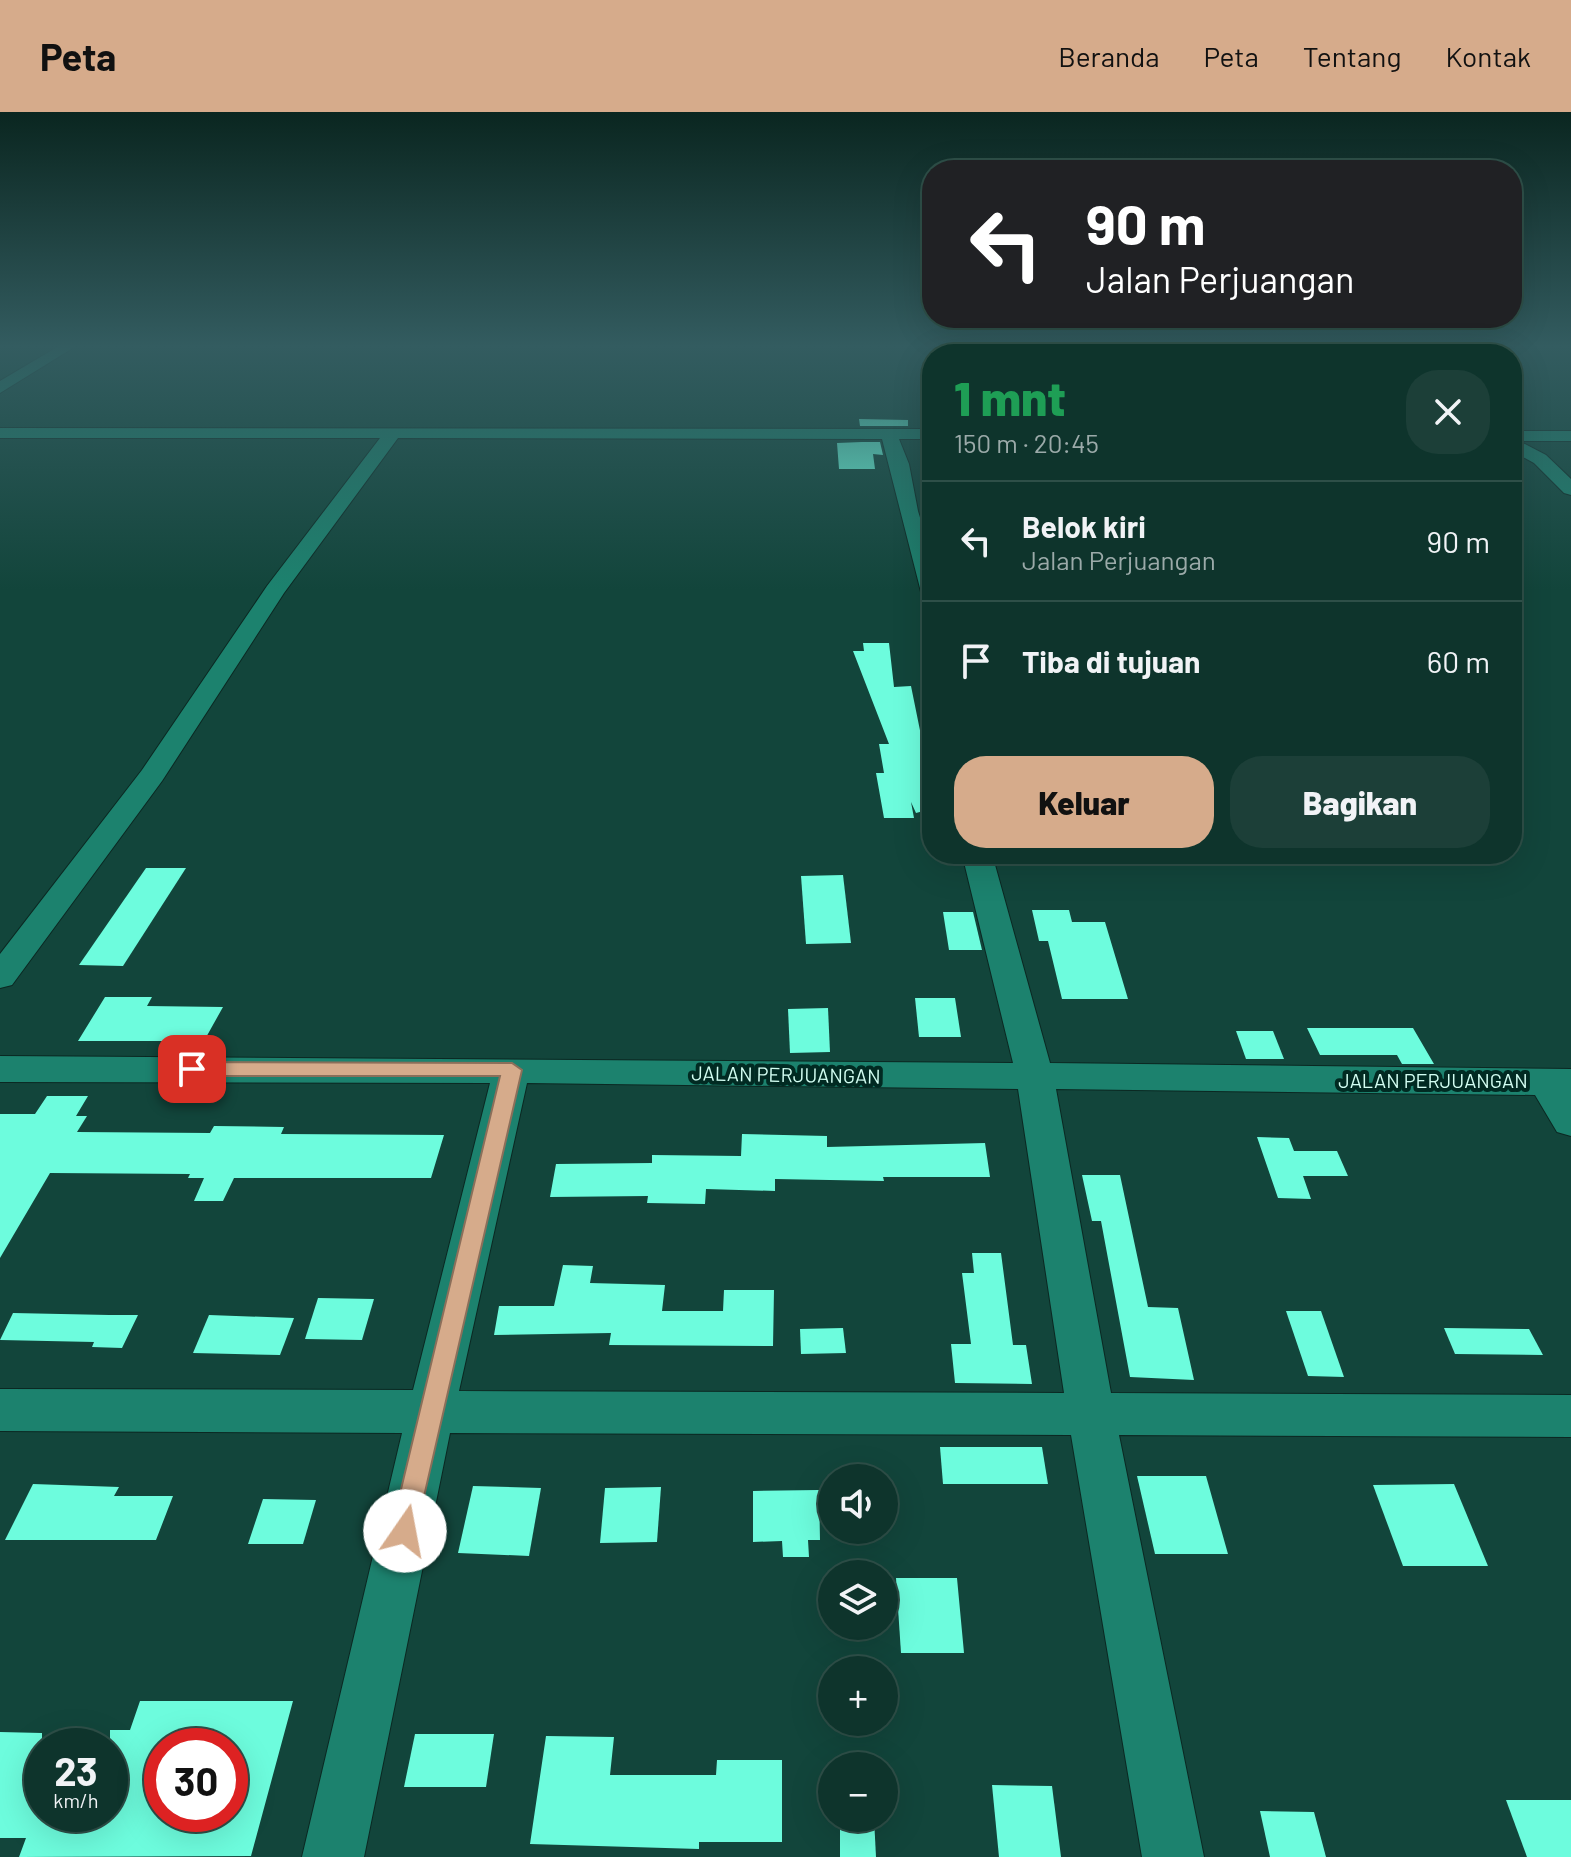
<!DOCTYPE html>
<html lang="id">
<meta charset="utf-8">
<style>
:root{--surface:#0e342c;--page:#1c3f38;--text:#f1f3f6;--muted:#9baaa9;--line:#2e4f48;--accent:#d6ab8b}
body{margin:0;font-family:Barlow,sans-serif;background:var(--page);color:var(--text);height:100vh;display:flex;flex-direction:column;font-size:30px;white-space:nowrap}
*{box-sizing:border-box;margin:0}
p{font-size:26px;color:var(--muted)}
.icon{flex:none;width:44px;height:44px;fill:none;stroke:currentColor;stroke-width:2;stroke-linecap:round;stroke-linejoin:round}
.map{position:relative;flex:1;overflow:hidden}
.details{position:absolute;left:922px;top:232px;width:600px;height:520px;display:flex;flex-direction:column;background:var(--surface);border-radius:32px;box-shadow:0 8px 32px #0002,0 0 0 2px var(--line)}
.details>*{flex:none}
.banner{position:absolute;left:922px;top:48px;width:600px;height:168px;border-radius:32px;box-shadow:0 8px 32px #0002,0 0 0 2px var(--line);background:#202124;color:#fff;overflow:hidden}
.tools{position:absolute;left:818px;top:1352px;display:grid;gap:16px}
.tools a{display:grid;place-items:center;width:80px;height:80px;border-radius:50%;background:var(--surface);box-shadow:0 8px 32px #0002,0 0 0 2px var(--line);font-size:40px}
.speed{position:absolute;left:24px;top:1616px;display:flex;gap:16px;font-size:40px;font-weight:700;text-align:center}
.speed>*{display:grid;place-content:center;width:104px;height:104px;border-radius:50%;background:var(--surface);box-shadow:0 8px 32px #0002,0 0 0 2px var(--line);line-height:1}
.speed small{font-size:20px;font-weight:400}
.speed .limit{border:12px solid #d22;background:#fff;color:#111}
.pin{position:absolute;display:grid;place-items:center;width:68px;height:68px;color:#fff;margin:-34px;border-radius:16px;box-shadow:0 4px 12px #0006}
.me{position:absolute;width:88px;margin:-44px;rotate:12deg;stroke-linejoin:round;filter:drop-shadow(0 0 6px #0008)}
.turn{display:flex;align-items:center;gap:28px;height:168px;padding:0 32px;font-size:36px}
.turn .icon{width:104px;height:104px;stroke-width:2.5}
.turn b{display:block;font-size:56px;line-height:68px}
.round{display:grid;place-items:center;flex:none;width:84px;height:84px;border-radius:32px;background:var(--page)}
.overview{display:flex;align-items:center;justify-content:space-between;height:136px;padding:0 32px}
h1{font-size:48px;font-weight:800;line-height:60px;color:#1e9e55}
.cta{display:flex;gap:16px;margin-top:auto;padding:16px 32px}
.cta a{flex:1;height:92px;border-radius:32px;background:var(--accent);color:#111;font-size:32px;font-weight:800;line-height:92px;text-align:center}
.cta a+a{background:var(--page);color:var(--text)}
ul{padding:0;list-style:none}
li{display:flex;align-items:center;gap:24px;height:120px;padding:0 32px;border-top:2px solid var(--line)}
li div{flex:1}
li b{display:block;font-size:30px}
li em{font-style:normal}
header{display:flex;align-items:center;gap:48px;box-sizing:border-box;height:112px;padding:0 40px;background:var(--accent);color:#111}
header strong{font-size:38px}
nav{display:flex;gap:44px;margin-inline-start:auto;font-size:28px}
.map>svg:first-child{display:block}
.building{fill:#6dfcdd;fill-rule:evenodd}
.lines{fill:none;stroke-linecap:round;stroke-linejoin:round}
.minor-casing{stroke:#0b2822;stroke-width:2}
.minor{fill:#1c826e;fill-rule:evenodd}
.route{fill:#d6ab8b;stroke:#8b6f5a;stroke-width:2}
.labels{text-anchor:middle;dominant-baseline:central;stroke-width:8;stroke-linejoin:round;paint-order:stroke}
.street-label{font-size:20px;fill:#d3fef2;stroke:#012a22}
</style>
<header>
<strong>Peta</strong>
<nav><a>Beranda</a><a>Peta</a><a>Tentang</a><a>Kontak</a></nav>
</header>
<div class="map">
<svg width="1571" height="1745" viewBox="0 0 1571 1745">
<rect width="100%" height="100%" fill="#12453b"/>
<!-- building -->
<g class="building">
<polygon points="859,307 908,308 908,314 860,314"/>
<polygon points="862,330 880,330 883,343 873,342 875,357 839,357 837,331"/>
<polygon points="863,531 889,531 894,575 911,574 926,648 920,648 931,697 916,701 911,690 914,706 884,706 876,661 884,661 879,632 889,632 853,539 864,539"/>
<polygon points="146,756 186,756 123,854 79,853"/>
<polygon points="843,763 851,831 806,832 801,764"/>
<polygon points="1032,798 1069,798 1072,810 1105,810 1128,887 1062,887 1048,829 1039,829"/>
<polygon points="943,800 973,800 982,838 949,838"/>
<polygon points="105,885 152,885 147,894 223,895 204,929 78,929"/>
<polygon points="915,886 955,886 961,925 919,925"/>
<polygon points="828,896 830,940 790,941 788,897"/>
<polygon points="1307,916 1413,916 1434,952 1402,952 1397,943 1320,943"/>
<polygon points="1236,919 1273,919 1284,947 1246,947"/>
<polygon points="47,984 88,984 76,1004 87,1004 77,1020 210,1021 214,1014 284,1015 281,1022 444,1023 431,1066 234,1066 223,1089 194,1089 204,1066 188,1066 190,1062 50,1061 0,1146 0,1002 35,1002"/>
<polygon points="742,1022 827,1024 827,1035 985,1031 990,1065 883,1065 884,1069 775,1067 775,1079 706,1077 705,1092 647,1091 648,1084 550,1085 556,1052 652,1051 652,1043 741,1044"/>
<polygon points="1257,1025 1289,1026 1294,1039 1337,1039 1348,1064 1303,1064 1311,1087 1278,1086"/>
<polygon points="1082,1063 1120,1063 1148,1195 1178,1196 1194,1268 1130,1265 1101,1109 1092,1109"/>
<polygon points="972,1141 1001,1141 1013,1233 1026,1233 1032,1272 955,1271 951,1232 971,1232 962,1161 974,1161"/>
<polygon points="563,1153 593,1154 590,1171 665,1173 662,1199 723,1199 724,1178 774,1178 773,1234 609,1233 611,1221 494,1223 499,1194 554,1194"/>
<polygon points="318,1186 374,1187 362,1228 305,1227"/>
<polygon points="1286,1199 1321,1199 1344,1265 1308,1264"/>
<polygon points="13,1201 109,1203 138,1203 122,1236 92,1235 94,1230 0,1228"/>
<polygon points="209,1203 294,1206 280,1243 193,1241"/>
<polygon points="843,1216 846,1241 801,1242 800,1217"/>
<polygon points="1444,1216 1529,1217 1543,1243 1455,1242"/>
<polygon points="940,1335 1042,1335 1048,1372 943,1372"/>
<polygon points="1137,1364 1206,1364 1228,1442 1155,1442"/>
<polygon points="33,1372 119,1375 114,1384 173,1384 156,1428 5,1428"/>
<polygon points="1454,1372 1488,1454 1403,1454 1373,1373"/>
<polygon points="473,1374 541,1376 529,1444 458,1441"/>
<polygon points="661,1375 657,1430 600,1431 605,1376"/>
<polygon points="819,1378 820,1428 808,1428 809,1445 783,1445 782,1429 753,1430 753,1379"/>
<polygon points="263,1387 316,1388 303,1432 248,1432"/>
<polygon points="896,1466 957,1466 964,1541 901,1541"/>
<path d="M140,1589H293L251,1744L19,1745L26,1726H0V1620L42,1621V1702H110V1618H130ZM162,1634H230V1702H162Z"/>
<polygon points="415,1622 494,1622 486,1675 404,1675"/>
<polygon points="546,1624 614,1625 610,1663 716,1663 717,1648 782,1648 782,1730 699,1730 699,1737 530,1732"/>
<polygon points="992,1673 1052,1674 1061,1745 999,1745"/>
<polygon points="1506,1688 1571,1688 1571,1745 1527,1745"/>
<polygon points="1260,1699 1314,1700 1326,1745 1270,1745"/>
<polygon points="840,1706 874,1706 876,1745 840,1745"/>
</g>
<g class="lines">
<!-- minor casing -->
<g class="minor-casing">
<g id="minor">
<polygon points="59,234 76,234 0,281 0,269"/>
<polygon points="1379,234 1395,234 1403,242 1387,242"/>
<polygon points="0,316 932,317 932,327 899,327 909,352 918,399 932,445 932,487 921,480 882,327 398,326 284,481 162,669 12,873 0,876 0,842 142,658 267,474 380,326 0,326"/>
<polygon points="1512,319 1571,319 1571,329 1519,329 1546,343 1571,367 1571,383 1564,381 1534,351 1512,339"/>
<path d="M962,742H992L1050,951L1571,957V1024L1557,1020L1535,983L1056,977L1111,1281L1571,1283V1325L1119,1323L1204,1745H1142L1071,1323L450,1321L364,1745H302L402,1321L0,1319V1277L413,1278L490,971L0,970V944L1013,951ZM527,971L1018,977L1064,1281L459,1279Z"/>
</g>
</g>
<!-- minor -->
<use href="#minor" class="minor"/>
</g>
<!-- sky -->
<linearGradient id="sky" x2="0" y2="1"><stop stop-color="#0a2620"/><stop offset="0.49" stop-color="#335c60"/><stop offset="1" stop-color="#335c60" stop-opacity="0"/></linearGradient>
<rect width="1571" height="478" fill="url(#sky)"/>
<!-- route -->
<polygon class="route" points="192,950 512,951 522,958 414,1428 405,1432 395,1428 391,1419 500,964 192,964 182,957"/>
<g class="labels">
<!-- street labels -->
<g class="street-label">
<text transform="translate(786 962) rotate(1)">JALAN PERJUANGAN</text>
<text x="1433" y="968">JALAN PERJUANGAN</text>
</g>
</g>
</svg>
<div class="tools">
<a><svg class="icon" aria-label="sound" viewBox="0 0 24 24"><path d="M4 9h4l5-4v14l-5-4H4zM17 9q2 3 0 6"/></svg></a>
<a><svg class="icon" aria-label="layers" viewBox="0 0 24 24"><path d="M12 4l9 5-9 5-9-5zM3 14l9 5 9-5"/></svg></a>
<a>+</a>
<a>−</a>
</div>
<div class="speed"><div>23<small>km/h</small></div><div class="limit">30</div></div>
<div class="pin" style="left:192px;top:957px;background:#d93025"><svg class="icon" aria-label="arrive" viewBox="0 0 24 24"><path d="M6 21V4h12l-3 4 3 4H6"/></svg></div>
<svg class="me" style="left:405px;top:1419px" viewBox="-20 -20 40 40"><circle r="19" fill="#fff"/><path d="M0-13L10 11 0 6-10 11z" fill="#d6ab8b"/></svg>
<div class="banner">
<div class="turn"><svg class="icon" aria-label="left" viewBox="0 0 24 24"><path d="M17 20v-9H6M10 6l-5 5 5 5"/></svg><div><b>90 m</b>Jalan Perjuangan</div></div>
</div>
<section class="details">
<div class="overview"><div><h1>1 mnt</h1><p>150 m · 20:45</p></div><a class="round"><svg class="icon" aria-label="close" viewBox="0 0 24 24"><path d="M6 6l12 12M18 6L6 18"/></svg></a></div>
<ul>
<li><svg class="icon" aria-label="left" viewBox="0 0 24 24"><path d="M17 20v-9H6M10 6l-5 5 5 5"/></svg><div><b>Belok kiri</b><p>Jalan Perjuangan</p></div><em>90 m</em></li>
<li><svg class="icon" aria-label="arrive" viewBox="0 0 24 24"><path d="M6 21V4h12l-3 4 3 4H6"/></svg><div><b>Tiba di tujuan</b></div><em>60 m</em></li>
</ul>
<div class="cta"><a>Keluar</a><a>Bagikan</a></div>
</section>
</div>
